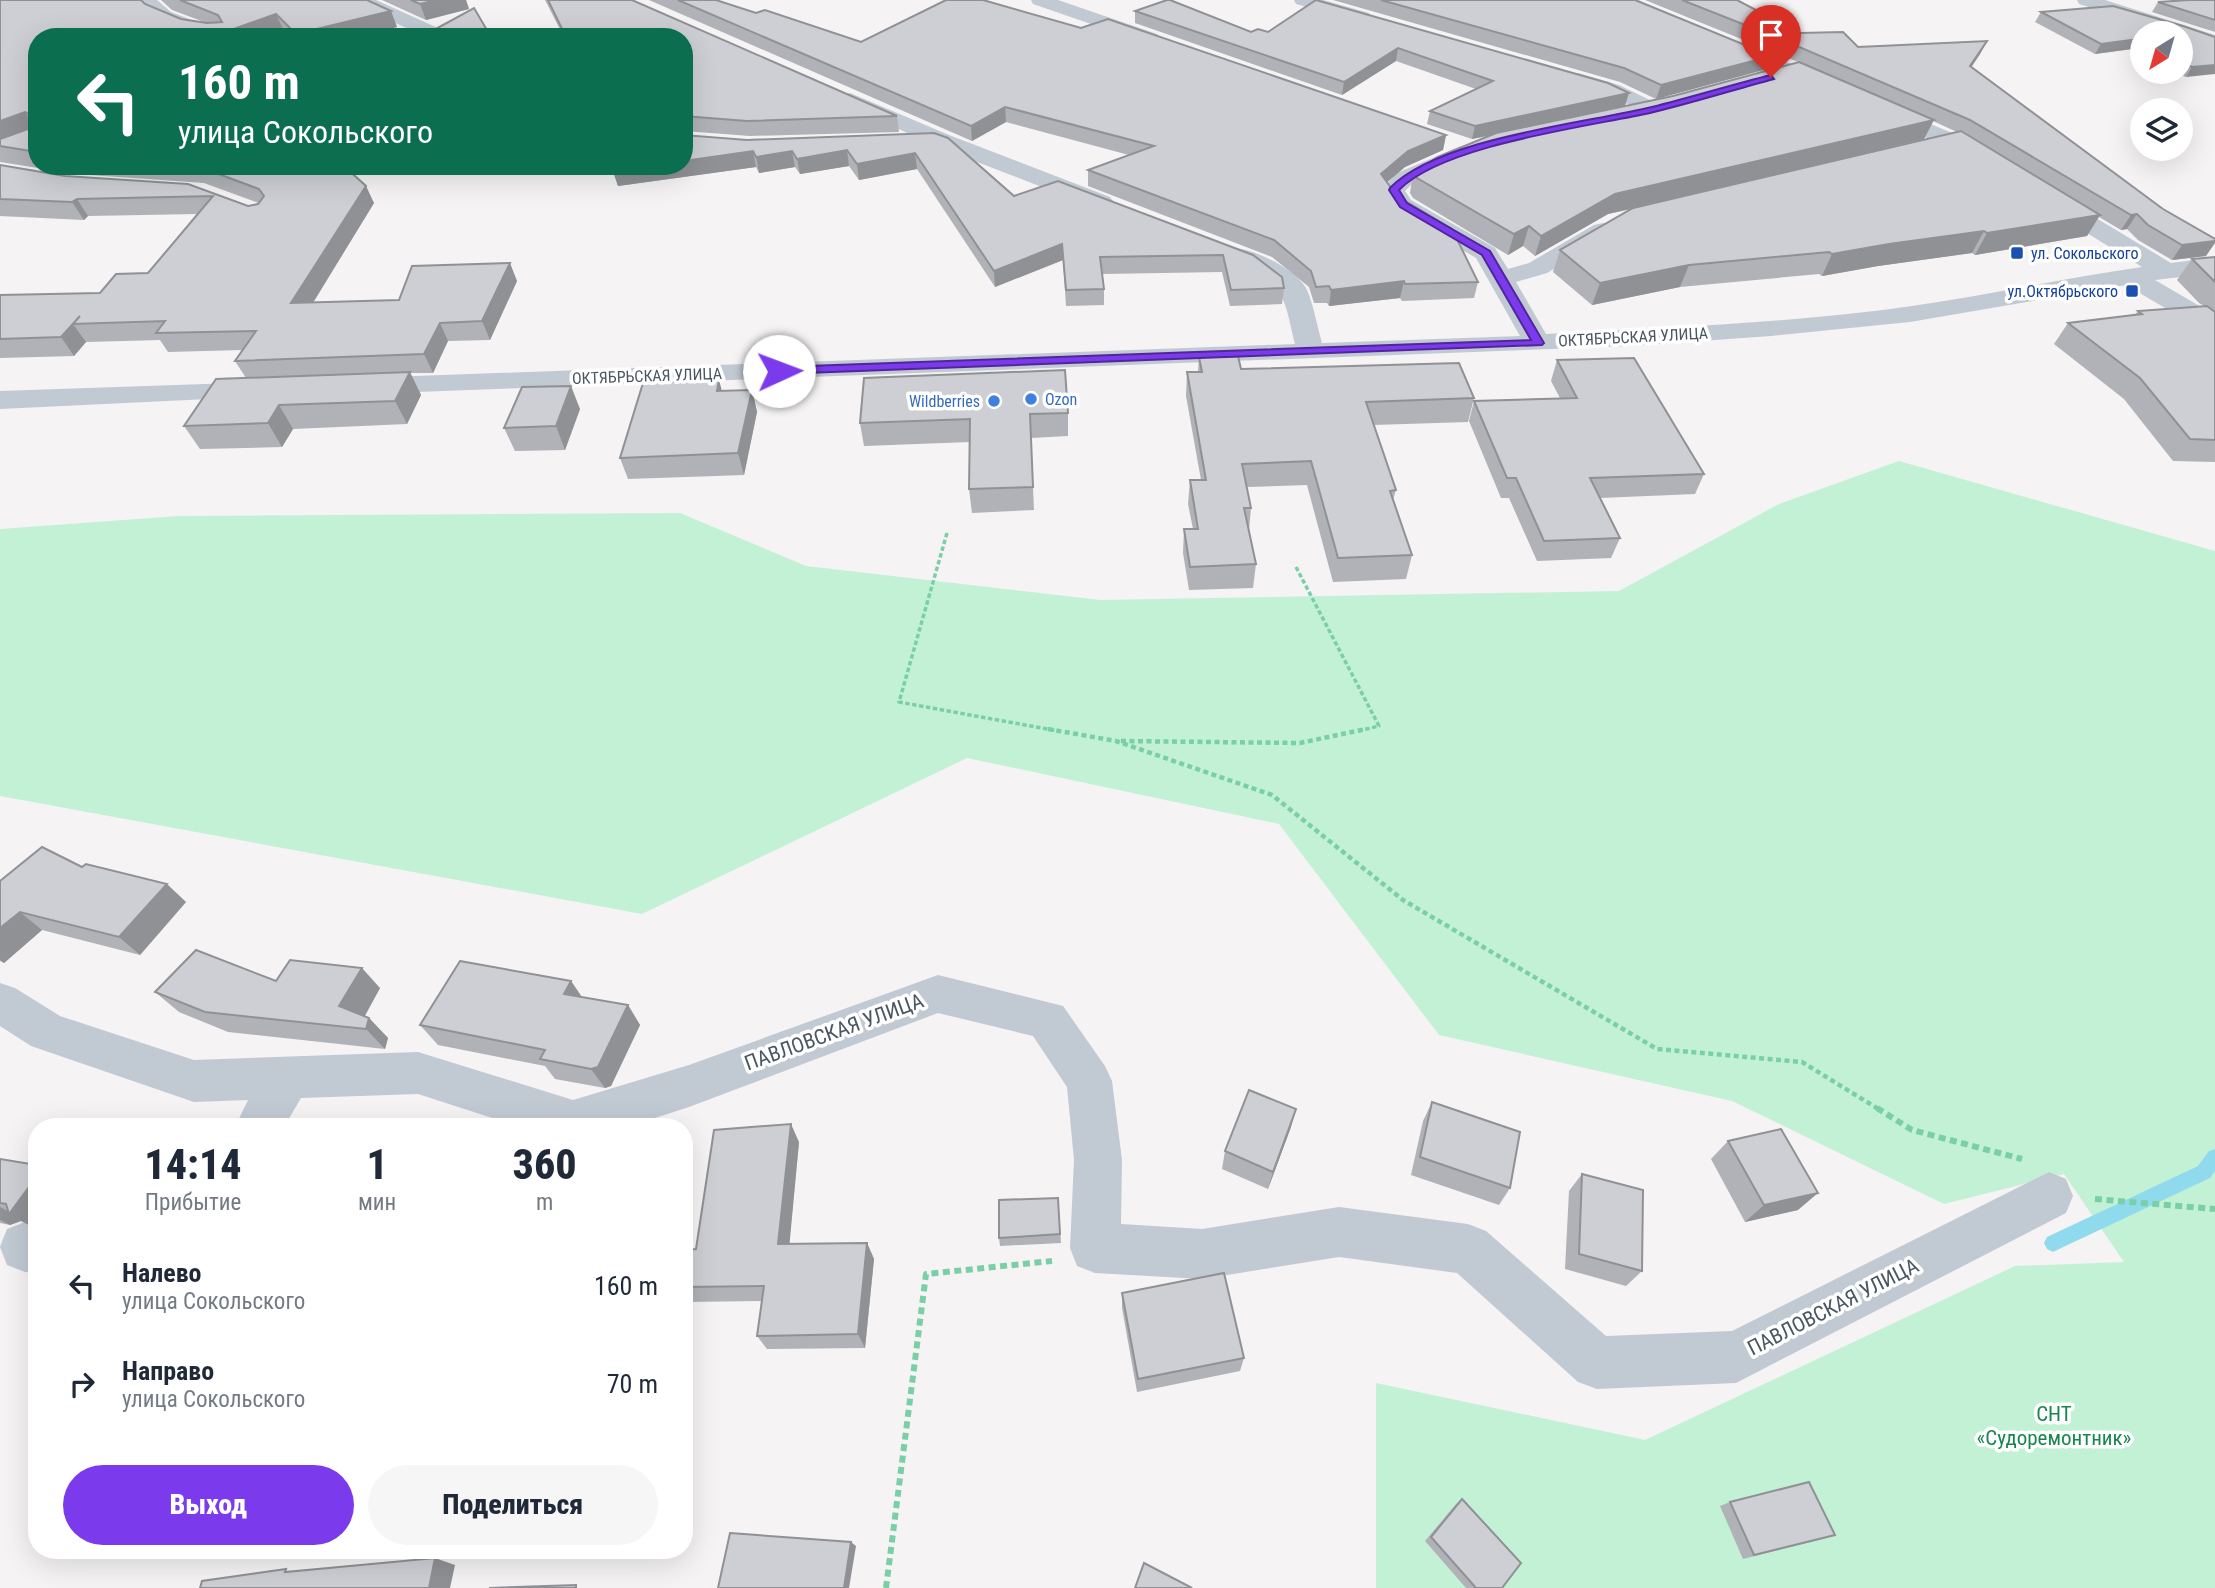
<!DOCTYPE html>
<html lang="ru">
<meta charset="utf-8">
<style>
:root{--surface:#fff;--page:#f6f6f7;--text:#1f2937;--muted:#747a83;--accent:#7c3aed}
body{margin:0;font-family:"Roboto Condensed",sans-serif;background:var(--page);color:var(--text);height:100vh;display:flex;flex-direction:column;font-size:26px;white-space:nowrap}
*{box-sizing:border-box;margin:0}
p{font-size:23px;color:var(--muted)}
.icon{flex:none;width:38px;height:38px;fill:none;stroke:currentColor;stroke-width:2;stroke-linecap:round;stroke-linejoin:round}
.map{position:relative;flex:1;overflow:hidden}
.drawer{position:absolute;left:28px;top:1118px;width:665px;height:441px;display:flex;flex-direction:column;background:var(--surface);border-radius:28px;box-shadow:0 7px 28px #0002}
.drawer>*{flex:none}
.guide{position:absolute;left:28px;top:28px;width:665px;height:147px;border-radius:28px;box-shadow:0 7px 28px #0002;background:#0b6e4f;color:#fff;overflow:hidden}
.needle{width:46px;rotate:217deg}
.controls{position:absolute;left:2130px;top:21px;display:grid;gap:14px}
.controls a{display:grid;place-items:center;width:63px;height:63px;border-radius:50%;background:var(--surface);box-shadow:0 7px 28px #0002;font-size:35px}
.pin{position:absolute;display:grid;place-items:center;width:60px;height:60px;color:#fff;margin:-72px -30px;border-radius:50% 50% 50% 0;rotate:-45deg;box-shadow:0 0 7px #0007}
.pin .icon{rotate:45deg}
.me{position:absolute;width:77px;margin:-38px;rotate:88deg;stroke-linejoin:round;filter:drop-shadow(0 0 5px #0008)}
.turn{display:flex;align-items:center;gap:24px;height:147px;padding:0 35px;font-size:32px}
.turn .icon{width:91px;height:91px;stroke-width:2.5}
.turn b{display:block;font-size:49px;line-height:60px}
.eta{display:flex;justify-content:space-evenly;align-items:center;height:119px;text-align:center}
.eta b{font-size:42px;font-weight:800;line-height:49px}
.action{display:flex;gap:14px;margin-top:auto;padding:14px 35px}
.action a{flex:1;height:80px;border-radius:42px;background:var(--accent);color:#fff;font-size:28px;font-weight:800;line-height:80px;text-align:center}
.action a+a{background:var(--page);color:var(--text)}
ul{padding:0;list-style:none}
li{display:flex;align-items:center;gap:21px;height:98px;padding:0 35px}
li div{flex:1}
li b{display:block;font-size:26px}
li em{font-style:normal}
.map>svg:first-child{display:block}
.green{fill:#c3f1d5}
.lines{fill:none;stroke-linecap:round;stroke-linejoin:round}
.stream{fill:#90daee;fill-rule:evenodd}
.path-far2{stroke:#7ad0a6;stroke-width:3.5;stroke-dasharray:4.5 2.5;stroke-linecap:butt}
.path-far1{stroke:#7ad0a6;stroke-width:4.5;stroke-dasharray:5 3.5;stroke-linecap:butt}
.path{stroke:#7ad0a6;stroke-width:6;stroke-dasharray:7 4.5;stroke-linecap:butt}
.minor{fill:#c1cad2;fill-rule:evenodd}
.wall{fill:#b0b2b7;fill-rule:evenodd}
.shaded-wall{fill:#909195}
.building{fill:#cdcfd5;stroke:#909195;stroke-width:2}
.route{fill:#7c3aed;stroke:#51269a;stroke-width:2}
.transit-dot{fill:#1a4fb4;stroke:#fff;stroke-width:2.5}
.shop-dot{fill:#3f7fe0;stroke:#fff;stroke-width:2.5}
.labels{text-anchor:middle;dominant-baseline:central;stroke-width:7;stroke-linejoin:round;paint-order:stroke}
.far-transit-label{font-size:16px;fill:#164399;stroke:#fff;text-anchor:start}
.far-street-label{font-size:16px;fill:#4a5661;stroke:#fff}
.far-shop-label{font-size:16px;fill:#366cbe;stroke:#fff;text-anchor:start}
.near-street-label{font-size:21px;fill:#4a5661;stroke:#fff}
.near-park-label{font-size:21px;fill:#17864f;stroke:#fff}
</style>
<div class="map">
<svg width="2215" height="1588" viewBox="0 0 2215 1588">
<rect width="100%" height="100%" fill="#f5f3f3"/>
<!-- green -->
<polygon class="green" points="1899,461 2215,551 2215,1588 1376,1588 1376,1383 1645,1440 2015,1266 2124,1262 2064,1174 1944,1204 1732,1101 1439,1035 1279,824 967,758 642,914 0,796 0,529 179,516 680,513 806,566 1100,600 1619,591 1779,504"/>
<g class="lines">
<!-- stream -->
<polygon class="stream" points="2215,1149 2215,1171 2210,1178 2059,1249 2053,1252 2047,1249 2044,1243 2047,1237 2198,1166 2209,1151"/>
<!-- path-far2 -->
<g class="path-far2">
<polyline points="947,533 899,702 1058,731"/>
<polyline points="1296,567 1379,726 1358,731"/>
</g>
<!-- path-far1 -->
<g class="path-far1">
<polyline points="1048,729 1116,741 1272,795 1403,900 1657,1049 1802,1062 1880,1110"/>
<polyline points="1121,741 1300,743 1366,729"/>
</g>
<!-- path -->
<g class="path">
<polyline points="1877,1108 1912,1130 2022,1159"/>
<polyline points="2095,1199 2215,1209"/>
<polyline points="886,1588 926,1274 1052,1261"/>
</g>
<!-- minor -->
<g class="minor">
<path d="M137,0H157L171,12L225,33L227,37C195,37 158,28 137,0Z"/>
<polygon points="352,0 376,0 449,33 451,37 426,37 354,4"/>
<polygon points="1031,0 1058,0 1157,34 1160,38 1157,42 1143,42 1033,4"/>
<polygon points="1294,0 1323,0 1369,13 1371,17 1362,23 1296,4"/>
<polygon points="1613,0 1638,0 1837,83 1840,87 1837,91 1823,91 1615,4"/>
<polygon points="2077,0 2105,0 2215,35 2215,47 2180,36 2180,33 2171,33 2079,4"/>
<polygon points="1578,73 1619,85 1660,105 1664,109 1660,113 1646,113 1605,93 1571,83 1568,79 1571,75"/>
<polygon points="850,93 949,135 1110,197 1114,202 1110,207 1094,207 933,145 843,103 840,99 843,95"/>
<polygon points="1882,104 1962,137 1996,161 1993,166 1977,166 1946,147 1875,114 1871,110 1875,106"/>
<path d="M1461,146L1469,148L1472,153L1469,158L1413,183L1405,191L1411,200L1495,248L1508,269L1529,263L1594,225L1603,223L1612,225L1615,230L1612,235L1547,273L1516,282L1546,334C1668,328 1791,323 1912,306C1989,295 2065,278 2142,267L2040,204L2036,199L2040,194H2056L2171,263L2215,257V273L2155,280L2215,315V337L2206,335L2199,328L2126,285L1910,322L1771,336L1631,346L362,394L352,392L348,386L352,380L362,378L1295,344C1286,309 1287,288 1253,269C1243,264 1230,264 1224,254L1227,249C1248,244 1298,270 1307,290C1314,306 1317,326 1322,343L1520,336L1476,258L1395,210L1381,190L1397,173Z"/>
<polygon points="260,382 270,384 274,390 270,396 0,409 0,391"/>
<polygon points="938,975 1063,1006 1105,1066 1112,1081 1122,1160 1121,1224 1202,1229 1339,1207 1468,1224 1486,1231 1606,1336 1732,1331 2049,1172 2066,1179 2073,1196 2066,1213 1736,1383 1597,1389 1578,1382 1457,1273 1339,1257 1202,1279 1095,1273 1077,1266 1070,1248 1074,1160 1067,1087 1033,1036 938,1013 689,1107 627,1127 520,1127 418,1094 301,1098 284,1127 235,1127 248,1100 194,1102 31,1046 0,1026 0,983 15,988 60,1016 194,1060 418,1052 573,1100 689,1065"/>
<polygon points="25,1222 37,1223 37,1273 25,1272 7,1265 0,1247 7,1229"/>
</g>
</g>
<!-- wall -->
<g class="wall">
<polygon points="0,0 145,4 181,19 207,23 172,10 161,0 367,0 391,11 397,27 356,37 290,37 283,29 263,37 37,37 37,166 344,166 374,203 313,303 399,300 517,281 490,340 448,341 433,373 410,373 421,395 407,424 293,429 282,447 200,449 184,426 246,378 235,361 242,350 168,352 160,340 86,342 74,356 0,358 0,295 100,293 148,273 197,214 88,216 84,220 0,216 0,165 65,176 188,184 248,206 259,203 204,183 76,174 0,162"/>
<polygon points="382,0 466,0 469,9 426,20"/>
<polygon points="545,0 632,0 897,116 899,132 750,136 684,131 684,37 564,37"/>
<polygon points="649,0 716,0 756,13 861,42 1446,135 1443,150 1405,167 1387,182 1397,196 1478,282 1474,298 1402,301 1400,298 1329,306 1327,303 1314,303 1309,287 1272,257 1088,186 1088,170 1129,155 1006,122 972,141"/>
<path d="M1316,0L1625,106L1673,96L1798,62L1645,0H1737L1800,33L1858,47L1987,41L1980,54L1971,67L2206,256L2172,260L2138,240L2127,229L2121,230L2099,217L2087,236L1975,255L1972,253L1878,266L1822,276L1819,274L1680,287L1592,305L1553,272L1560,250L1632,209L1608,214L1535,256L1523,246L1508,255L1413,198L1410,193L1413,173L1489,136L1472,139L1427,124L1430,111L1476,89L1396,61L1342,95L1135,23V11L1251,32H1268ZM1933,121L1957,132L1760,178L1924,139Z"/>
<polygon points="1333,0 1635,0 1772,56 1767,69 1656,99 1620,82"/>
<polygon points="2215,0 2215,32 2152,12 2158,2"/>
<polygon points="2041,12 2215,37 2186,77 2175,72 2180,72 2180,33 2142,33 2142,54 2132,49 2095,54 2035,22"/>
<polygon points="934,133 1014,196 1253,255 1284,288 1282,304 1230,306 1222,272 1102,274 1104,289 1104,305 1066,306 1063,260 995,287 917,169 859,180 849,166 800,174 795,167 759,173 756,167 618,186 613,171 747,140"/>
<polygon points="2215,257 2215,462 2173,461 2124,399 2054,344 2068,323 2135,315 2138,311 2204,306 2199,303 2177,280 2192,259"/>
<polygon points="1199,357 1241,369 1474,398 1468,422 1373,425 1396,490 1393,500 1412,555 1406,579 1333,582 1307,485 1247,487 1251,508 1249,530 1256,564 1253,588 1189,590 1183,553 1184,529 1193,529 1188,504 1190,480 1201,480 1186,396 1187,372 1198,372"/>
<polygon points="1557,360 1704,474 1695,494 1600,498 1620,538 1611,558 1537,561 1509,498 1501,498 1469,421 1474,401 1560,398 1551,381"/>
<polygon points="864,378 1068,413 1068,436 1031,438 1034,510 972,513 969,489 970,442 864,446 860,423"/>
<polygon points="752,390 757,412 744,475 628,479 620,458"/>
<polygon points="580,409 565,450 515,451 504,428"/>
<polygon points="82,867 186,902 140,955 42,930 4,963 0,961 0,881"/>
<polygon points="276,981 380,988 365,1016 369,1018 388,1038 385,1049 228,1032 179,1012 155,992"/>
<polygon points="571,981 582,997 628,1005 640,1025 611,1086 605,1088 555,1079 545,1066 438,1045 420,1025"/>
<polygon points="1432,1102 1510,1188 1499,1205 1411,1175 1423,1121"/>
<polygon points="1291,1127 1268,1189 1222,1169 1225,1151"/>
<polygon points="1728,1141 1798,1210 1745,1222 1711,1159"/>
<polygon points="799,1142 789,1244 867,1243 874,1259 865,1348 767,1349 757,1336 762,1301 684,1302 684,1250 696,1249"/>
<polygon points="0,1159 37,1165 37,1229 21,1221 10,1225 0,1223"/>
<polygon points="1582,1174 1642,1271 1626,1286 1565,1269 1569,1191"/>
<polygon points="1058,1198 1061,1243 1000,1246 999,1238"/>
<polygon points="1122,1293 1244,1358 1240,1371 1137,1392 1122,1308"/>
<polygon points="1462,1499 1502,1588 1466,1588 1425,1541 1456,1504"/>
<polygon points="1730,1502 1835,1535 1823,1539 1743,1559 1720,1506"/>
</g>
<!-- shaded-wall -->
<g class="shaded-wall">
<polygon points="436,0 466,0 469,9 426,20 420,4"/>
<polygon points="391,11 397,27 356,37 297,37 296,34"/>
<polygon points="276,14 283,29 263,37 211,37"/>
<polygon points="617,34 618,37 598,37"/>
<polygon points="2138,39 2132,49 2095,54 2101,44"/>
<polygon points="1987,41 1980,54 1963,80 1970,66"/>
<polygon points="1398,48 1396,61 1342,95 1344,82"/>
<polygon points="1772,56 1767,69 1656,99 1661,85"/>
<polygon points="2215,65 2215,74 2186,77 2192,67"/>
<polygon points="1629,93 1625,106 1472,139 1475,126"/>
<polygon points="1005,107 1006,122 972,141 971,126"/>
<polygon points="25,112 36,129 0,142 0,121"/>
<polygon points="1934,120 1924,139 1608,214 1535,256 1541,236 1615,194"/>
<polygon points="1446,135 1443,150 1405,167 1378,190 1381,174 1408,151"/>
<polygon points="847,150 849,166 800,174 797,159"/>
<polygon points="753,151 756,167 618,186 613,171 645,166 684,166 684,161"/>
<polygon points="792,151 795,167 759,173 756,157"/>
<polygon points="915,153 917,169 859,180 857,164"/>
<polygon points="366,186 374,203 301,322 291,303"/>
<polygon points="77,199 88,216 84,220 72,202"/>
<polygon points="2137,214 2127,229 2121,230 2131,215"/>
<polygon points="2100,215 2087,236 1975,255 1987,233"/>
<polygon points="1529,226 1523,246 1508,255 1514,234"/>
<polygon points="1984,231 1972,253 1878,266 1822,276 1832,254 1889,244"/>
<polygon points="2215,241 2215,243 2206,256 2172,260 2182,245"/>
<polygon points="1062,244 1063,260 995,287 994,271"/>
<polygon points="510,263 517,281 490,340 482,321"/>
<polygon points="1689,265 1680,287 1592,305 1600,283"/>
<polygon points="1404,281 1400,298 1329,306 1331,290"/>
<polygon points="440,323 448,341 433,373 424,354"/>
<polygon points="73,324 86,342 74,356 61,337"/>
<polygon points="410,372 421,395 407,424 395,401"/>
<polygon points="719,380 725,402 717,391"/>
<polygon points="571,386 580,409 565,450 556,426"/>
<polygon points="752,390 757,412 744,475 738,453"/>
<polygon points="279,405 293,429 282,447 268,423"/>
<polygon points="167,884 186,902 140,955 119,937"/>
<polygon points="20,912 42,930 4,963 0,960 0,928"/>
<polygon points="362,968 380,988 359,1026 339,1006"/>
<polygon points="571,981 585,1002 564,994"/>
<polygon points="628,1005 640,1025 611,1086 605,1088 591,1069"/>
<polygon points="369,1018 388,1038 385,1049 366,1029"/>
<polygon points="1296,1109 1291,1127 1268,1189 1273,1172"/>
<polygon points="791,1124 799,1142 788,1260 778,1244"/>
<polygon points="37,1176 37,1229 21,1221 10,1225 0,1220 0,1207 10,1212"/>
<polygon points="1818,1193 1798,1210 1745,1222 1764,1205"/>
<polygon points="867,1243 874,1259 865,1348 858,1334"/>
<polygon points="851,1542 856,1546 849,1588 844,1588"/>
<polygon points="435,1558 455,1565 450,1588 429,1588"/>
</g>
<!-- building -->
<g class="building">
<polygon points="0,0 141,0 145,4 181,19 207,23 222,22 218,15 180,0 367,0 391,11 296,34 276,14 211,37 37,37 37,152 0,146 0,139 28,129 29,114 25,112 0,121"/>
<polygon points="411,0 436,0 420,4"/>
<polygon points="548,0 632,0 897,116 747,121 684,116 684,37 618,37 617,34 598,37 566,37"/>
<polygon points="678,0 716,0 756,13 765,10 861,42 946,0 983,0 1081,28 1108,19 1446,135 1408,151 1381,174 1397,196 1452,229 1478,282 1405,284 1404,281 1331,290 1329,286 1316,287 1311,271 1274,240 1088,170 1154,146 1005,107 971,126"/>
<polygon points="1167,0 1170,0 1251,32 1258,29 1268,32 1316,0 1608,83 1629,93 1475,126 1430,111 1493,81 1398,48 1344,82 1135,11"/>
<polygon points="1381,0 1635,0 1772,56 1661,85 1624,68"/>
<polygon points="1682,0 1737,0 1800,33 1843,32 1858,47 1987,41 1970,66 2163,209 2215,239 2215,241 2182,245 2148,225 2137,214 2131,215 1970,120 1778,38"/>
<polygon points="2189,0 2215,0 2215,20 2158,2"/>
<polygon points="2113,6 2183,26 2215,37 2215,65 2192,67 2180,61 2180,33 2142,33 2142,41 2138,39 2101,44 2041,12"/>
<polygon points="474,8 491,37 421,37"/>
<polygon points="1799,62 1934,120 1615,194 1541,236 1529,226 1514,234 1417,178 1413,173 1438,157 1496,133 1673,96"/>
<polygon points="1961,131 2100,215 1987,233 1984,231 1889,244 1832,254 1829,252 1689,265 1600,283 1560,250 1633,208"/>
<polygon points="934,133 948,138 1014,196 1058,181 1253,255 1282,277 1284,288 1231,290 1223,255 1100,257 1104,289 1066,290 1062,244 994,271 915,153 857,164 847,150 797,159 792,151 756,157 753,151 684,161 684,135 747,140"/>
<polygon points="0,165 65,176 188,184 248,206 258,204 264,196 259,189 197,166 344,166 366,186 291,303 399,300 412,266 510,263 482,321 440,323 424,354 235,361 256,331 156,333 165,321 73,324 80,316 61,337 0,339 0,295 100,293 116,274 148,273 213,196 77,199 72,202 0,199"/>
<polygon points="613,166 645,166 613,171"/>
<polygon points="2215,257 2215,282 2192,259"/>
<polygon points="2207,306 2215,312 2215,440 2190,439 2140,378 2068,323 2142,314 2138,311"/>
<polygon points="1238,356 1241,369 1459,363 1474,398 1366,402 1396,490 1390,491 1412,555 1338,558 1311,461 1242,464 1251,508 1244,508 1256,564 1190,567 1184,529 1198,529 1190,480 1206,480 1187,372 1202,372 1199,357"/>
<polygon points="1634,358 1704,474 1590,478 1620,538 1544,541 1516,478 1507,478 1474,401 1577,398 1557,360"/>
<polygon points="1065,370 1068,413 1030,414 1033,487 969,489 970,419 860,423 864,378"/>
<polygon points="410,372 395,401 279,405 268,423 184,426 216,379"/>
<polygon points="719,380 717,391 752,390 738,453 620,458 643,383"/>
<polygon points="571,386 556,426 504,428 522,387"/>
<polygon points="42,847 82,867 86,864 167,884 119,937 20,912 0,928 0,881"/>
<polygon points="196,950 276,981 290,960 362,968 339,1006 369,1018 366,1029 205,1012 155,992"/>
<polygon points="460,961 571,981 564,994 628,1005 598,1067 591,1069 540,1059 545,1050 420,1025"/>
<polygon points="1249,1090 1296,1109 1273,1172 1225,1151"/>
<polygon points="1432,1102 1520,1132 1510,1188 1420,1157"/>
<polygon points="791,1124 778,1244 867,1243 858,1334 757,1336 764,1286 684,1287 684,1250 696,1249 714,1130"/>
<polygon points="1781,1129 1818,1193 1764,1205 1728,1141"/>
<polygon points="0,1159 37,1165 37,1176 9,1214 6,1204 0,1203"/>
<polygon points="1582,1174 1643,1190 1642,1271 1579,1254"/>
<polygon points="1058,1198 1060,1234 999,1238 999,1200"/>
<polygon points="1224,1273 1244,1358 1138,1379 1122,1293"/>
<polygon points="1809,1482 1835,1535 1754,1555 1730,1502"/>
<polygon points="1462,1499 1521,1563 1502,1588 1476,1588 1431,1537"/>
<polygon points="730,1533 851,1542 844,1588 718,1588"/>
<polygon points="435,1558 429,1588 200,1588 202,1581 286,1569 285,1572"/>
<polygon points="1144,1563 1192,1588 1135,1588"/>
<polygon points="576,1585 576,1588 489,1588"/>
</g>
<!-- route -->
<path class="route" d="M1771,75L1774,79C1733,90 1692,103 1650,113C1586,127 1443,145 1399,190L1407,203L1490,251L1544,343L1542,345L779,374L774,371L779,367L1531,340L1482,255L1400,207L1389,190L1390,188C1439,138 1582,124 1652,107C1692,97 1731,85 1771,75Z"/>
<!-- markers -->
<g class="transit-dot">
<rect x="2010" y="246" width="14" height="14" rx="3.5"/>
<rect x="2125" y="284" width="14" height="14" rx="3.5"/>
</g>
<g class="shop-dot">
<circle cx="1031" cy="399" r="7"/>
<circle cx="994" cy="401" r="7"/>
</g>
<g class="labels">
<!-- far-transit labels -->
<g class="far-transit-label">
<text x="2031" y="253">ул. Сокольского</text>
<text x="2118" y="291" text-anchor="end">ул.Октябрьского</text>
</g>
<!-- far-street labels -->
<g class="far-street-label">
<text transform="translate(1633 337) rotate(-3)">ОКТЯБРЬСКАЯ УЛИЦА</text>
<text transform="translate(647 376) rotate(-2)">ОКТЯБРЬСКАЯ УЛИЦА</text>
</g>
<!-- far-shop labels -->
<g class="far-shop-label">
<text x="1045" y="399">Ozon</text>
<text x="980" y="401" text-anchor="end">Wildberries</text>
</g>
<!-- near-street labels -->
<g class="near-street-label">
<text transform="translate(834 1032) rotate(-20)">ПАВЛОВСКАЯ УЛИЦА</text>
<text transform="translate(1833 1307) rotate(-27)">ПАВЛОВСКАЯ УЛИЦА</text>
</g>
<!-- near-park labels -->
<g class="near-park-label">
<text x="2054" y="1414">СНТ<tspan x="2054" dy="24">«Судоремонтник»</tspan></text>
</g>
</g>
</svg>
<div class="controls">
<a><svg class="needle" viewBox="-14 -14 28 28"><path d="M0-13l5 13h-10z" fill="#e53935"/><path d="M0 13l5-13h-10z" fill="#747a83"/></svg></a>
<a><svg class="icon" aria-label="layers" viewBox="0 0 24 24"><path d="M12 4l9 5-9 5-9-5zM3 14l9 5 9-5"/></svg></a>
</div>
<div class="pin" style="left:1771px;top:77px;background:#d93025"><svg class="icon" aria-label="arrive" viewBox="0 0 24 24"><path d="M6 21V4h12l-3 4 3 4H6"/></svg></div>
<svg class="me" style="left:779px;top:371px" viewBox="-20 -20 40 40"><circle r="19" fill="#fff"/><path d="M0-13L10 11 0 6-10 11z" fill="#7c3aed"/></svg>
<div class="guide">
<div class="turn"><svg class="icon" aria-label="left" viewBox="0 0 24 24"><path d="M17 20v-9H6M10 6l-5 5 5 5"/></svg><div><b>160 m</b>улица Сокольского</div></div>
</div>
<section class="drawer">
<div class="eta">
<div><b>14:14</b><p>Прибытие</p></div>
<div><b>1</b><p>мин</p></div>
<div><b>360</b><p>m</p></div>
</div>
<ul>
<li><svg class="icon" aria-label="left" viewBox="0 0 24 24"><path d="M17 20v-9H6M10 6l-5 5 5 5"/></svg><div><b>Налево</b><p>улица Сокольского</p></div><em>160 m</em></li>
<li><svg class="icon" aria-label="right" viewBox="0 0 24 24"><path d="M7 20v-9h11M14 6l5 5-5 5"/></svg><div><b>Направо</b><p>улица Сокольского</p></div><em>70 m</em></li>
</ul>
<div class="action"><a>Выход</a><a>Поделиться</a></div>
</section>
</div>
